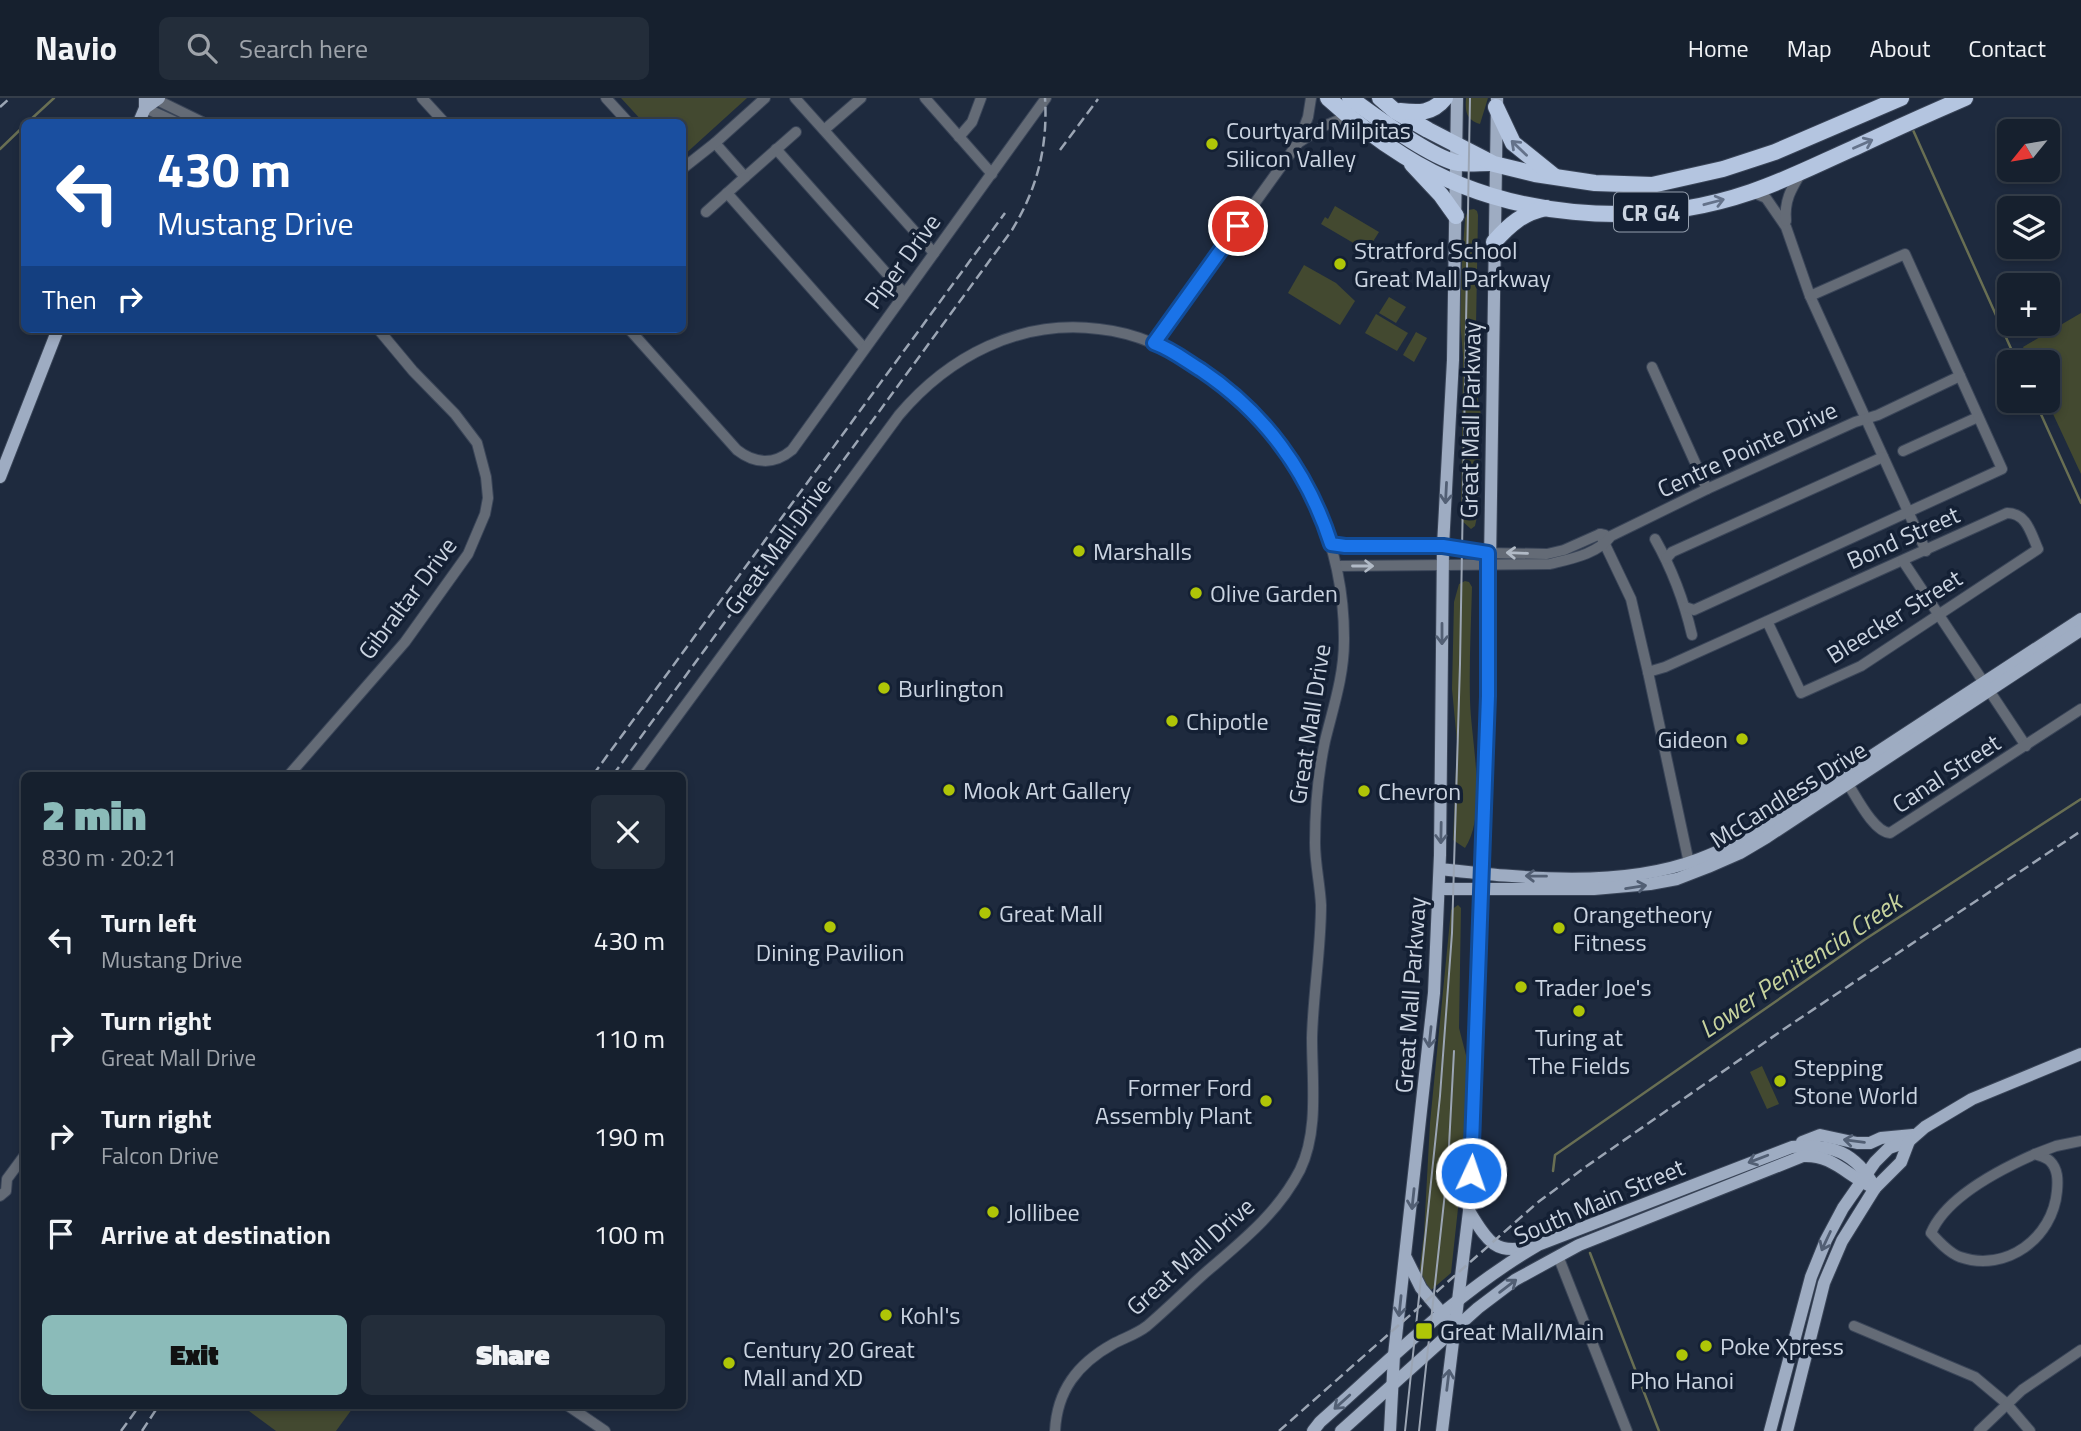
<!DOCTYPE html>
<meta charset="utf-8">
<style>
:root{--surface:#16202e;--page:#232d3a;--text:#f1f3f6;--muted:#9ea3aa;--line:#353e4a;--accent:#8bbbb9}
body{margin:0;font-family:"Titillium Web",sans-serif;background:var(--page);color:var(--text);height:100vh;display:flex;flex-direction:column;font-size:26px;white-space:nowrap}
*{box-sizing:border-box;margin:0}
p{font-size:23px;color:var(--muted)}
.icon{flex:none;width:38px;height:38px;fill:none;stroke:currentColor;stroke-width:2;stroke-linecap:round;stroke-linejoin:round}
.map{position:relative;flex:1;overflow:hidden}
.side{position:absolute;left:21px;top:674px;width:665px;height:637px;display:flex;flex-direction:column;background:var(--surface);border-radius:10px;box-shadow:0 4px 10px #0003,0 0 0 2px var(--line)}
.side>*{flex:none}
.banner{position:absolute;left:21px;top:21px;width:665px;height:214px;border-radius:10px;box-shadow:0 4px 10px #0003,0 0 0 2px var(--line);background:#1a4fa0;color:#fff;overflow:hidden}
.needle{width:46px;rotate:240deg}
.fabs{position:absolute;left:1997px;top:21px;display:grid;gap:14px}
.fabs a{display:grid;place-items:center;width:63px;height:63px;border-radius:10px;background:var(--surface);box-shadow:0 4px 10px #0003,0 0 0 2px var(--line);font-size:35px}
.pin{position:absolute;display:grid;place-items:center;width:60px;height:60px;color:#fff;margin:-30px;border:4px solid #fff;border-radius:50%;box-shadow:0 2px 7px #0007}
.me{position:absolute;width:77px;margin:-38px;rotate:3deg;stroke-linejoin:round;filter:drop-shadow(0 0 5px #0008)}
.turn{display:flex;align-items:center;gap:24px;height:147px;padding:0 21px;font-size:32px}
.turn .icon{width:91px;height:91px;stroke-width:2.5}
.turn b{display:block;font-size:49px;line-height:60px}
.then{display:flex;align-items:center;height:66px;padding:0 21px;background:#0003;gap:14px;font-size:26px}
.round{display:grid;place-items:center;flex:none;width:74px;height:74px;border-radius:10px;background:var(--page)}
.head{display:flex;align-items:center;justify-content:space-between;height:119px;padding:0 21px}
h1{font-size:42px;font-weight:800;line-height:52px;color:var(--accent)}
.action{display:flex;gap:14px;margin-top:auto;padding:14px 21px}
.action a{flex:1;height:80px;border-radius:10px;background:var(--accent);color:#111;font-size:28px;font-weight:800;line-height:80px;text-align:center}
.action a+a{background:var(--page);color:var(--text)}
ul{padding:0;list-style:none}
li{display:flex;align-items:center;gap:21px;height:98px;padding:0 21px}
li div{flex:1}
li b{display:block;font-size:26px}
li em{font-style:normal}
header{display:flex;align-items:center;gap:42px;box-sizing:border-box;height:98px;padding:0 35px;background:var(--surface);border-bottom:2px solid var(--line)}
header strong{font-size:33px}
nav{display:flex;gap:38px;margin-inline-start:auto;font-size:24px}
.search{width:490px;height:63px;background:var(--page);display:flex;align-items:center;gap:18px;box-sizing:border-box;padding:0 24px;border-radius:10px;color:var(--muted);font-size:26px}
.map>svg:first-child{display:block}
.green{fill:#434930}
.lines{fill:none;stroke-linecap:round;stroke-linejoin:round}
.stream{stroke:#696f53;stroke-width:2.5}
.minor-casing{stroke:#3a4558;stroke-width:12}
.major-casing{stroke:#3a4558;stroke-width:14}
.highway-casing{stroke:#3a4558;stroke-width:18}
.minor{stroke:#646b76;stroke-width:10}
.major{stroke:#9eacc2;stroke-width:12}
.highway{stroke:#b4c5e0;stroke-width:16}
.tram{stroke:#9ba5b4;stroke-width:2}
.rail{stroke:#9ba5b4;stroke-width:2.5;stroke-dasharray:10 5;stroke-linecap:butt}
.oneway{stroke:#64728a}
.oneway2{stroke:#525f74}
.oneway3{stroke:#b1bac6}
.route-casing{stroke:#114b97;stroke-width:18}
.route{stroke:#1a73e8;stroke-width:12}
.poi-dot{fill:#afc507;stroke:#142034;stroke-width:2.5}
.labels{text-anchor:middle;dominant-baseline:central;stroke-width:7;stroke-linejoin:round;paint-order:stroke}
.shield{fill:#142034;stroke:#949ead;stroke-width:2}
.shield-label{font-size:23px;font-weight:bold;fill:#cbd4e1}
.poi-label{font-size:24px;fill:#cbd4e1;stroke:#142034;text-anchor:start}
.street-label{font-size:24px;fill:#cbd4e1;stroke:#142034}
.water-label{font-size:26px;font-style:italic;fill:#c6d29d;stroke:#142034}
</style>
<header>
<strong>Navio</strong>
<div class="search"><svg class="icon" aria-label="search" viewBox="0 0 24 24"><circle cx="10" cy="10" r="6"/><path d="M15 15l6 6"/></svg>Search here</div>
<nav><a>Home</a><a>Map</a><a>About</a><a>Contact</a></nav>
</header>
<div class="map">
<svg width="2081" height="1333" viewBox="0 0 2081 1333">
<rect width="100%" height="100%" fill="#1e2a3e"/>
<!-- green -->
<g class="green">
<polygon points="621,0 747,0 683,58 682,24 643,24"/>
<path d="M1466,0H1488L1480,26C1466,22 1465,13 1466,0Z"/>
<polygon points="1335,108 1379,134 1367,153 1321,126 1325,119 1328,121"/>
<polygon points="1474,111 1477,113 1478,117 1475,285 1481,317 1478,414 1475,428 1471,431 1461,422 1463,258 1459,210 1465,121 1468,112"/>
<polygon points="1304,167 1336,185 1355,203 1340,227 1288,195"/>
<polygon points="1389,199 1406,209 1396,225 1379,215"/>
<polygon points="2081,215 2081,376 2047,303 2048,264 2030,264 2023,249"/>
<polygon points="1376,216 1408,235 1397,253 1365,235"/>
<polygon points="1416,234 1427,240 1414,264 1403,257"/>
<path d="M1465,483L1469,484L1472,489C1471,527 1469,565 1470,602C1471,644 1488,714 1465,750L1453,742L1457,644L1452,591L1454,504L1459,486Z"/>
<polygon points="1458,807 1461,810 1459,930 1467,961 1469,983 1464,1055 1451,1175 1430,1193 1419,1176 1424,1135 1430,1025 1451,812"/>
<polygon points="1762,968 1779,1006 1767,1011 1750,974"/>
<polygon points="241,1307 355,1307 336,1333 276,1333"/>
</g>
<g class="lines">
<!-- stream -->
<g class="stream">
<polyline points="28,24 54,0"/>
<polyline points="1913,32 2017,264"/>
<polyline points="0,51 24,28"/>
<polyline points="2035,303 2081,405"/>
<polyline points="1553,1073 1555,1057 1864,842 2081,701"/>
<polyline points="1590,1155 1659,1333"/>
</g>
<!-- minor casing -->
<g class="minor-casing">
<g id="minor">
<polyline points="153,0 202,24"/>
<polyline points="422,0 444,24"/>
<polyline points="606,0 628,24"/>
<polyline points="795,0 934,155"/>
<polyline points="925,0 992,76"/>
<polyline points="145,10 176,24"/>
<polyline points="824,32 861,0"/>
<polyline points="959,39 972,24 981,0"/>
<polyline points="715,45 745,79 796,34"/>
<polyline points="1298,45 1324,28 1348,18"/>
<polyline points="776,51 904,195"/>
<polyline points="682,71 715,45 765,0"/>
<polyline points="1752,94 1766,100 1786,129 1810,198 1926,453"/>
<polyline points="727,95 864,250"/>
<polyline points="706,114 745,79"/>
<path d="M1786,123C1784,103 1791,91 1801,75"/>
<path d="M629,231L737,352C755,366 774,367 792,352L1046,0"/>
<polyline points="1154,245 1298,45 1308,19 1311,0"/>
<polyline points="1652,269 1707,391"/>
<polyline points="1903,353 1978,319"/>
<path d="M1600,436L1631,501L1648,574L1665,569L2007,415C2027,415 2031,436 2038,451L1861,568L1801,595L1767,523"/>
<path d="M1655,441C1672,471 1684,503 1692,537"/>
<polyline points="1331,446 1345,448 1443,448 1488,455 1547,456 1564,452 1600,436 1605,437"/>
<polyline points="1666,461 1672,454 1883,359"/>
<polyline points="1903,463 2026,648"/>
<path d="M1337,468L1550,466C1570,461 1598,456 1611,438L1707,391L1855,324L1878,317L1960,278"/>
<polyline points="1685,509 1694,512 2002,371 1905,156 1810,198"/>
<polyline points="1648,574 1689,765"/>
<polyline points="289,677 405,544 468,456 485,416 488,400 486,379 477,345 455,316 413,273 378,231"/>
<path d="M634,677L899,317C949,258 1020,221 1099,231C1137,235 1168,250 1200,271C1291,332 1345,433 1344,543C1344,578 1333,610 1325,643C1318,676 1315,711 1315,745C1315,766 1320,786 1321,807C1321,852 1313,896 1312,940C1312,983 1319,1033 1300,1072C1278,1115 1241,1144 1205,1175C1186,1192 1167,1211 1147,1228C1137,1236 1124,1240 1113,1246C1077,1266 1057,1293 1055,1333"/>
<path d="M1848,686C1857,700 1874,734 1890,735L2081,611"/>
<path d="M2035,1056C2040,1058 2046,1059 2050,1063C2058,1071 2058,1082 2057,1093C2053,1140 2006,1175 1960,1159C1949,1155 1939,1144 1931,1135C1946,1099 2001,1071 2035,1056Z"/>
<polyline points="2035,1056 2056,1048 2081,1043"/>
<polyline points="0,1098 6,1093 7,1081 24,1058"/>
<polyline points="1558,1158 1627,1333"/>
<polyline points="1854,1228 1975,1279 2006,1305 2030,1333"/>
<polyline points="567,1307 605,1333"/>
<polyline points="1979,1333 2022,1292 2081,1252"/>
</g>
</g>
<!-- major casing -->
<g class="major-casing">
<g id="major">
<polyline points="145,10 159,0"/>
<polyline points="139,24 145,10 145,0"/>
<polyline points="0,379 58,231"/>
<path d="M1440,771C1522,780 1620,791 1699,761C1741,746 1779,722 1815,695L2081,521"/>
<polyline points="1440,791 1594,791 1650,786 1677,781 1708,769 1740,755 1767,739 2081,532"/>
<polyline points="1802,1044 1820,1037 1857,1045 1870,1045 1881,1040 1913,1037"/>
<path d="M1469,1113C1485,1138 1493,1158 1527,1149"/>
<polyline points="1406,1160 1421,1190 1446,1220"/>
<path d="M1313,1333L1320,1324C1390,1262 1457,1194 1538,1147L1792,1049C1831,1045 1856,1054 1875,1090"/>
<path d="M1341,1333L1478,1210L1515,1182L1579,1147L1803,1058C1833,1056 1849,1080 1875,1090"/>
<polyline points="1390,1333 1394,1257 1434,895 1440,757 1443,448 1453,262 1457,0"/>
<polyline points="1442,1333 1469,1113 1471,1075 1488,598 1497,0"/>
<polyline points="1770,1333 1811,1179 1826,1142 1843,1110 1875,1064 1889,1050 1909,1043 1925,1029 1972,1001 2081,956"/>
<polyline points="1787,1333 1824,1185 1842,1143 1875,1090 1901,1064 1909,1043"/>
</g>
</g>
<!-- highway casing -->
<g class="highway-casing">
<g id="highway">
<path d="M1328,0C1351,21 1377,41 1404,58C1504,121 1640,132 1751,94C1787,82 1820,65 1854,50C1890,33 1928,16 1965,0"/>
<path d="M1350,0C1373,17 1432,60 1458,65C1468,66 1480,65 1490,65"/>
<polyline points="1380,0 1395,13 1428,32 1494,66 1535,76 1595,85 1652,87 1723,71 1775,54 1901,0"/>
<polyline points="1496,9 1513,45 1554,78"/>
<path d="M1400,13C1419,15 1432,16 1445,0"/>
<polyline points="1412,66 1441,97 1456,118"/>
<path d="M1494,144C1510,126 1523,115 1546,110"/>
</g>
</g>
<!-- minor -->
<use href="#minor" class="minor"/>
<!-- major -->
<use href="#major" class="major"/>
<!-- highway -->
<use href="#highway" class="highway"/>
<!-- tram -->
<g class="tram">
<polyline points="1405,1333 1440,998 1452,835 1460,566 1470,0"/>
<polyline points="1419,1333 1448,1067 1454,953"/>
</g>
<!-- rail -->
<g class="rail">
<polyline points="0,9 10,0"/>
<polyline points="1060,52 1098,1"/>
<polyline points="593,677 1005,115"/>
<path d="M613,677L1012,132C1037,91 1048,49 1045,0"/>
<polyline points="121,1333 140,1307"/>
<polyline points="142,1333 159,1307"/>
<polyline points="1279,1333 1537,1105 1584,1070 1784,931 2081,733"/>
</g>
</g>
<!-- one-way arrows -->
<defs><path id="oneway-shaft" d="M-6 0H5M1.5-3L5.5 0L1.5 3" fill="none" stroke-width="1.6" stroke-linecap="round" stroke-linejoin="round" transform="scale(1.75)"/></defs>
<g class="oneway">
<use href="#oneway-shaft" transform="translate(1863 46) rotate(-24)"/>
<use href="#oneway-shaft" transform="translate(1519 50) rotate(-136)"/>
<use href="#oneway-shaft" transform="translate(1714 104) rotate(-15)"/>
</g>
<g class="oneway2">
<use href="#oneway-shaft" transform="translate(1446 395) rotate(93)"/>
<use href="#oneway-shaft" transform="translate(1442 536) rotate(90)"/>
<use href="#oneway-shaft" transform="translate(1441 735) rotate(91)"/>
<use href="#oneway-shaft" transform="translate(1536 778) rotate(-179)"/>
<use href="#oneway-shaft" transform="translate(1636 789) rotate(-9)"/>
<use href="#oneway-shaft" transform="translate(1430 939) rotate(96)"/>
<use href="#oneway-shaft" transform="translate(1854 1043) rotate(-173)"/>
<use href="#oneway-shaft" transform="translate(1758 1061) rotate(159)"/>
<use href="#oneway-shaft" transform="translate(1413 1101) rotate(96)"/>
<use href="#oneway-shaft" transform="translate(1826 1143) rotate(115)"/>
<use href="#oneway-shaft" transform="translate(1508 1188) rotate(-37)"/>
<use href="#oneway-shaft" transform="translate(1400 1208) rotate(96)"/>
<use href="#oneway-shaft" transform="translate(1448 1282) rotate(-83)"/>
<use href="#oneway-shaft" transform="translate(1342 1304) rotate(138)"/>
</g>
<g class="oneway3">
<use href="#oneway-shaft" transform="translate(1517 455) rotate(-178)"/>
<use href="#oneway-shaft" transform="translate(1363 468)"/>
</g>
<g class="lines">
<!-- route casing -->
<g class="route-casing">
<path id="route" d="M1238,128L1154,245C1171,251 1185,262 1201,272C1264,314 1308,374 1331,446L1345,448H1443L1488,455V598L1471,1075"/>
</g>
<!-- route -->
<use href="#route" class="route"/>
</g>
<!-- markers -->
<g class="poi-dot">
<circle cx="1212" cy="46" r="7"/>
<circle cx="1340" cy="166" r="7"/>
<circle cx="1079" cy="453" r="7"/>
<circle cx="1196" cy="495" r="7"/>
<circle cx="884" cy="590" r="7"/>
<circle cx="1172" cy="623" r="7"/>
<circle cx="1742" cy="641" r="7"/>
<circle cx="949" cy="692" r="7"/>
<circle cx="1364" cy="693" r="7"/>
<circle cx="985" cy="815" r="7"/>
<circle cx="830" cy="829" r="7"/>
<circle cx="1559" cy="830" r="7"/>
<circle cx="1521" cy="889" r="7"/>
<circle cx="1579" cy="913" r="7"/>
<circle cx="1780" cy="983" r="7"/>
<circle cx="1266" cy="1003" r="7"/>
<circle cx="993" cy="1114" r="7"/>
<circle cx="886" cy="1217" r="7"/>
<rect x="1415" y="1224" width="18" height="18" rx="3.5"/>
<circle cx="1706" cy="1248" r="7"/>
<circle cx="1682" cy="1257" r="7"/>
<circle cx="729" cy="1265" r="7"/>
</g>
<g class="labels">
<!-- shield labels -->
<rect class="shield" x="1614" y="94.5" width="74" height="39" rx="5"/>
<g class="shield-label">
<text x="1651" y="114">CR G4</text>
</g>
<!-- poi labels -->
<g class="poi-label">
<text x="1226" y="32">Courtyard Milpitas<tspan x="1226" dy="28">Silicon Valley</tspan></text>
<text x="1354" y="152">Stratford School<tspan x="1354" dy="28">Great Mall Parkway</tspan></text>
<text x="1093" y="453">Marshalls</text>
<text x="1210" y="495">Olive Garden</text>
<text x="898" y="590">Burlington</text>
<text x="1186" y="623">Chipotle</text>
<text x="1728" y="641" text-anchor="end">Gideon</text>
<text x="963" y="692">Mook Art Gallery</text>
<text x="1378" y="693">Chevron</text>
<text x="999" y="815">Great Mall</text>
<text x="1573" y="816">Orangetheory<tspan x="1573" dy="28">Fitness</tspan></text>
<text x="830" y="854" text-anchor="middle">Dining Pavilion</text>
<text x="1535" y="889">Trader Joe's</text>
<text x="1579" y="939" text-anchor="middle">Turing at<tspan x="1579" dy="28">The Fields</tspan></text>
<text x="1794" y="969">Stepping<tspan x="1794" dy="28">Stone World</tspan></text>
<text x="1252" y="989" text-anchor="end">Former Ford<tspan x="1252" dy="28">Assembly Plant</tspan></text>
<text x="1007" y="1114">Jollibee</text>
<text x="900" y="1217">Kohl's</text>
<text x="1440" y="1233">Great Mall/Main</text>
<text x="1720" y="1248">Poke Xpress</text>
<text x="743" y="1251">Century 20 Great<tspan x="743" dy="28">Mall and XD</tspan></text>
<text x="1682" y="1282" text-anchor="middle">Pho Hanoi</text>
</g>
<!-- street labels -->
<g class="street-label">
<text transform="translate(902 163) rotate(-54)">Piper Drive</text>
<text transform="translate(1470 322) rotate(-89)">Great Mall Parkway</text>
<text transform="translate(1747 351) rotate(-25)">Centre Pointe Drive</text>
<text transform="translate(1903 439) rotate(-24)">Bond Street</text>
<text transform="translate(777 448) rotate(-54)">Great Mall Drive</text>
<text transform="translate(407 500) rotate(-53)">Gibraltar Drive</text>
<text transform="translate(1894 518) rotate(-32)">Bleecker Street</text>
<text transform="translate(1309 626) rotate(-81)">Great Mall Drive</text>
<text transform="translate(1946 675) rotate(-33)">Canal Street</text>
<text transform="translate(1788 696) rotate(-32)">McCandless Drive</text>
<text transform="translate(1410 897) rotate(-86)">Great Mall Parkway</text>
<text transform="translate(1599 1103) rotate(-23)">South Main Street</text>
<text transform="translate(1190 1158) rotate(-42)">Great Mall Drive</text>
</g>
<!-- water labels -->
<g class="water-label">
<text transform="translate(1800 867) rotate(-34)">Lower Penitencia Creek</text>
</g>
</g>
</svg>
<div class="fabs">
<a><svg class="needle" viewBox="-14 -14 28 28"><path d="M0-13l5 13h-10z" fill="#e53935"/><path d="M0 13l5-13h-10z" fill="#9ea3aa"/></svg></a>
<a><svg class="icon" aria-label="layers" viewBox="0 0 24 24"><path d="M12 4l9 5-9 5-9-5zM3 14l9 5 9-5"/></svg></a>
<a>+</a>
<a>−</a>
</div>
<div class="pin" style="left:1238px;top:128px;background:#d93025"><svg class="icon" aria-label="arrive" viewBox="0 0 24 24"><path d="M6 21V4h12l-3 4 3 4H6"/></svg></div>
<svg class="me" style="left:1471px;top:1075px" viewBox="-20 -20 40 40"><circle r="17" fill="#1a73e8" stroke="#fff" stroke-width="3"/><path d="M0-11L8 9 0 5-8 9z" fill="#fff"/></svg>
<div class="banner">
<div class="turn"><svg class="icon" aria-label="left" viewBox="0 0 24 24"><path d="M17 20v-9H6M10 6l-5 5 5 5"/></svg><div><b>430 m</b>Mustang Drive</div></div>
<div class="then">Then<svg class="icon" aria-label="right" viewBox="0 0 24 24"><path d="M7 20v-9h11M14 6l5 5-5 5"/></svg></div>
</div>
<section class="side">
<div class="head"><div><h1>2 min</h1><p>830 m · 20:21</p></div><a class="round"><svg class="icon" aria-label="close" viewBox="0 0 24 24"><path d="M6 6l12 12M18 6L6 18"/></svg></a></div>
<ul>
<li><svg class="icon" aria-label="left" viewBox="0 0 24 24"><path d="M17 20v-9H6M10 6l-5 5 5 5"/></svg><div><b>Turn left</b><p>Mustang Drive</p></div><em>430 m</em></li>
<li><svg class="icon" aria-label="right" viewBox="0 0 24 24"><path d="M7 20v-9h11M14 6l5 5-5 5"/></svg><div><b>Turn right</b><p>Great Mall Drive</p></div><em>110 m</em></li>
<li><svg class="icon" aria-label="right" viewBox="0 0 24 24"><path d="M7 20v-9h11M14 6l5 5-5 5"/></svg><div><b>Turn right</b><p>Falcon Drive</p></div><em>190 m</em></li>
<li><svg class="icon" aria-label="arrive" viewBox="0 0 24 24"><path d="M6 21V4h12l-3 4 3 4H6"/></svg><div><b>Arrive at destination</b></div><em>100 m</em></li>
</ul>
<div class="action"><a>Exit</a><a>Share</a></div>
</section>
</div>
